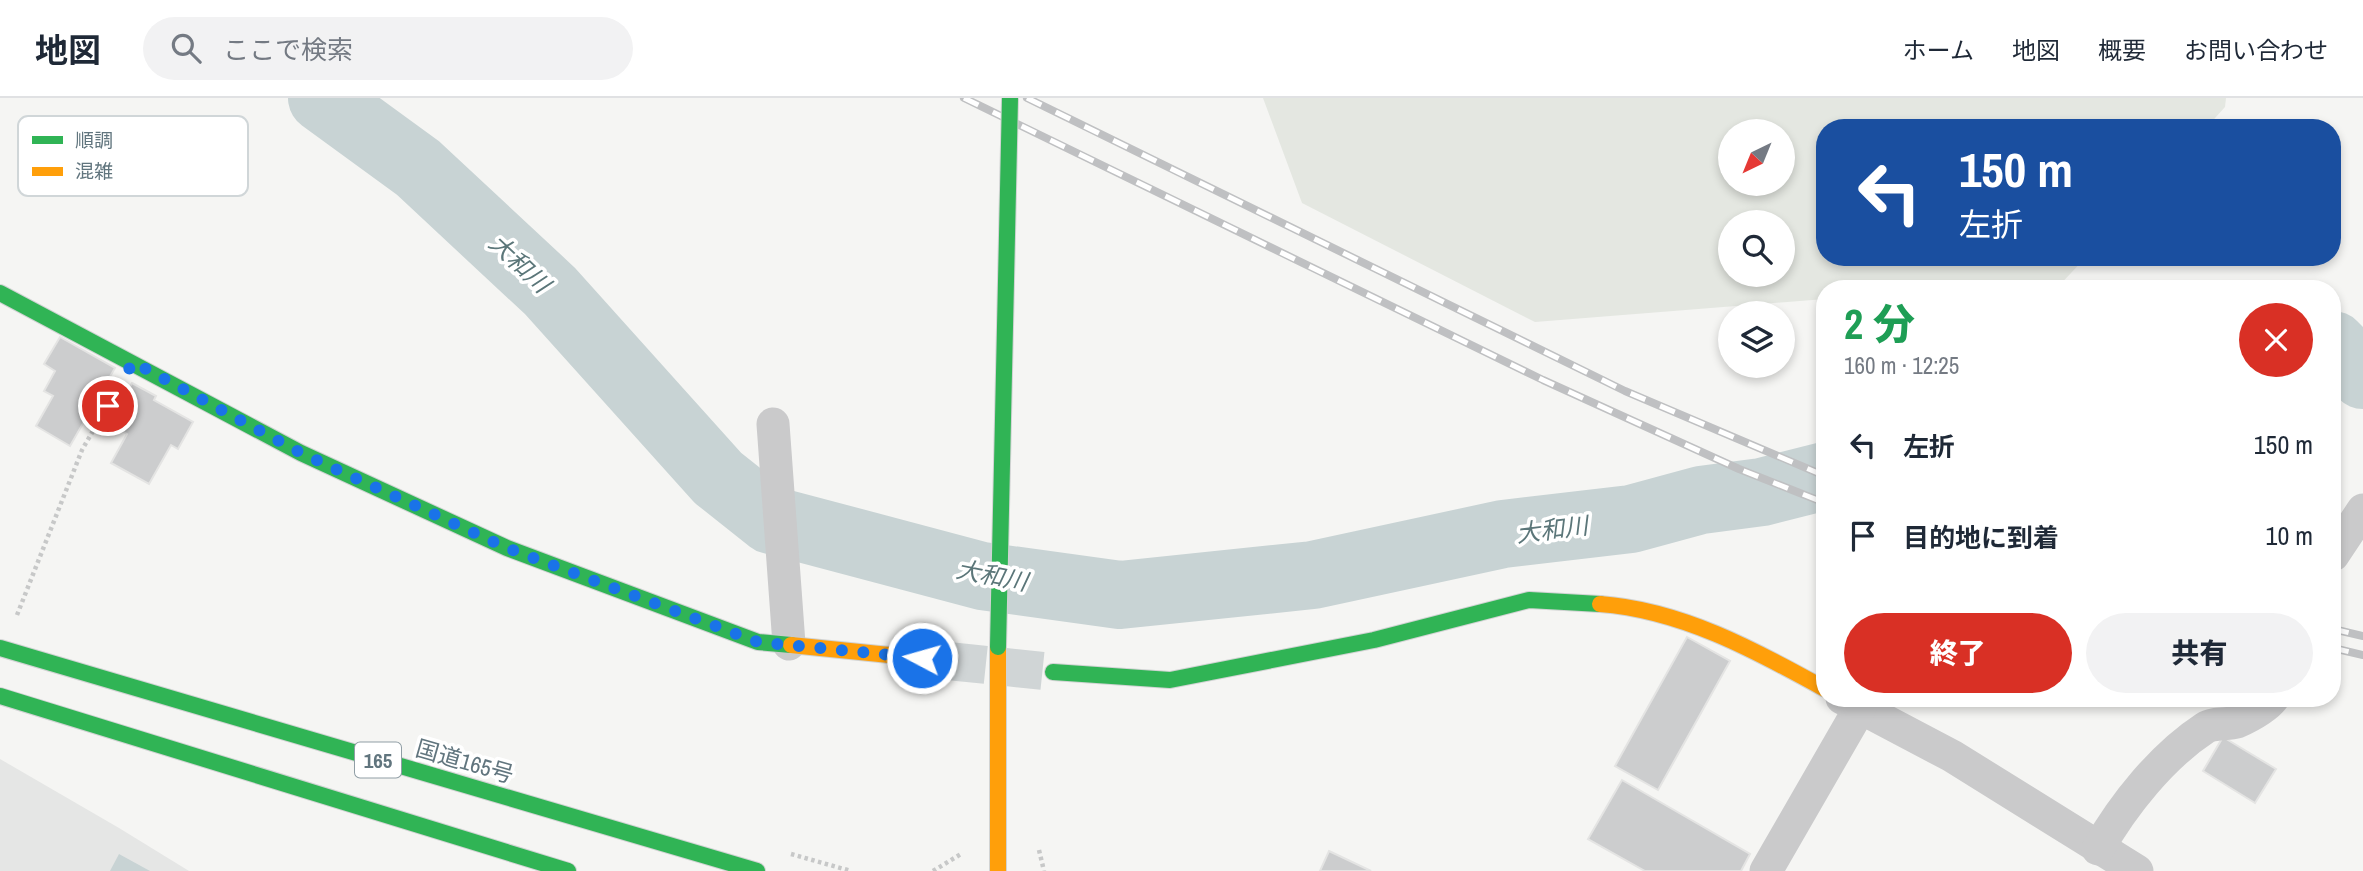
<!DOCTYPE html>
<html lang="ja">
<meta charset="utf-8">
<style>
:root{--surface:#fff;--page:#f2f2f3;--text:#1f2937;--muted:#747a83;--line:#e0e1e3;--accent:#d93025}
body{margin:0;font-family:"Archivo Narrow","Noto Sans JP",sans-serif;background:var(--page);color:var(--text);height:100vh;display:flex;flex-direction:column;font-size:26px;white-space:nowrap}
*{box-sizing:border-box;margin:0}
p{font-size:23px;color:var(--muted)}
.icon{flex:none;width:38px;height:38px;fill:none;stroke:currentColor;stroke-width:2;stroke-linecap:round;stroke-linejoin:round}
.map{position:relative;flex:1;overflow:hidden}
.panel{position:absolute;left:1816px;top:182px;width:525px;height:427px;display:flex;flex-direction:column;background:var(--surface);border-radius:28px;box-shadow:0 4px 10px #0003}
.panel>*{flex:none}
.top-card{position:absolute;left:1816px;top:21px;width:525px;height:147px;border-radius:28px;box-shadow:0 4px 10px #0003;background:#1a4fa0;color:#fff;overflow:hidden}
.needle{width:46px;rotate:223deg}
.fabs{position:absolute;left:1718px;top:21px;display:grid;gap:14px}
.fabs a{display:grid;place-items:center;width:77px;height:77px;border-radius:50%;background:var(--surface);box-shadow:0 4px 10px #0003;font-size:35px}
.pin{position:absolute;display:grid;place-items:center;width:60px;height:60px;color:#fff;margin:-30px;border:4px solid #fff;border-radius:50%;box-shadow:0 2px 7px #0007}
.me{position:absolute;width:77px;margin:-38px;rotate:276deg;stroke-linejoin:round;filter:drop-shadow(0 0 5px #0008)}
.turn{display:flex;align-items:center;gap:24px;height:147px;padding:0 28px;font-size:32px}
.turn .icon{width:91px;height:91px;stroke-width:2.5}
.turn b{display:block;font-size:49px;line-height:60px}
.round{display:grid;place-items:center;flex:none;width:74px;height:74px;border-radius:37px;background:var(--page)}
.headline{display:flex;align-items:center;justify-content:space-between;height:119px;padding:0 28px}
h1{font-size:42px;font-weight:800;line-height:52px;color:#1e9e55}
.primary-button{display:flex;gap:14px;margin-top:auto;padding:14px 28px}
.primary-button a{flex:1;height:80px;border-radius:42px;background:var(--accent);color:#fff;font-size:28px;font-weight:800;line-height:80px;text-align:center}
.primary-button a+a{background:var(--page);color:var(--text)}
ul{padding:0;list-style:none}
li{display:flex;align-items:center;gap:21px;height:91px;padding:0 28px}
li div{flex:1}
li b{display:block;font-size:26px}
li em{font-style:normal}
header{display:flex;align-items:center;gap:42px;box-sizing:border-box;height:98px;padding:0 35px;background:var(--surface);border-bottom:2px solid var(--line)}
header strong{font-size:33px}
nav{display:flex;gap:38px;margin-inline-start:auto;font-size:24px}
.search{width:490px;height:63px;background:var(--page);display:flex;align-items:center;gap:18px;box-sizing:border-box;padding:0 24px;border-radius:38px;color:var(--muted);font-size:26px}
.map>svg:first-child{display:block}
.built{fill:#e5e6e5}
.green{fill:#e4e7e1;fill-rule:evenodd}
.water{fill:#c8d3d4}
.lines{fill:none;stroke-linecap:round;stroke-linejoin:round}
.river{stroke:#c8d3d4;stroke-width:68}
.building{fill:#cccdce;stroke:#e4e4e3;stroke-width:2}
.secondary-tunnel{stroke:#d0d5d6;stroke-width:38;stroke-dasharray:38 19;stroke-linecap:butt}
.fast-casing{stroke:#d1d3d3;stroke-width:18}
.slow-casing{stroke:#d1d3d3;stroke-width:18}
.path{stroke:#c7c8c8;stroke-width:4.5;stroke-dasharray:3.5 3.5;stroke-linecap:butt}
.street{stroke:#cacacb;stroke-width:33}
.fast{stroke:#30b455;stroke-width:16}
.slow{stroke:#ff9f0a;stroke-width:16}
.rail-casing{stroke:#bfc0c2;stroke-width:8}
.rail{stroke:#fff;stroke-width:5;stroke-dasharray:16;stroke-linecap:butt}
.fast-bridge-casing{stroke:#d1d3d3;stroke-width:18;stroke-linecap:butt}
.fast-bridge{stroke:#30b455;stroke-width:16}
.route{stroke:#1a73e8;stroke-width:12;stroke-dasharray:0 21.6}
.labels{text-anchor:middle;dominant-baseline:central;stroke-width:7;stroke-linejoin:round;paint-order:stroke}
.shield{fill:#fff;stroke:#909ea5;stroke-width:2}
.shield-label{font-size:21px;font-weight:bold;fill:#61757e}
.street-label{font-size:23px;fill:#61757e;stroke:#fff}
.water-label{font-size:24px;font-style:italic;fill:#5b7679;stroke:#fff}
.key{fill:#fff;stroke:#d0d6d8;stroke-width:2}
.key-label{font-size:19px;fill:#61757e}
</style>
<header>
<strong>地図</strong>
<div class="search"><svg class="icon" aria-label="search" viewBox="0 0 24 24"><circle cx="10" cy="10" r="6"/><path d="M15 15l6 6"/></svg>ここで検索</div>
<nav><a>ホーム</a><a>地図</a><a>概要</a><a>お問い合わせ</a></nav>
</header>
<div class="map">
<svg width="2363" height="773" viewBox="0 0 2363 773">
<rect width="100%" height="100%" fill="#f5f5f3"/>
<!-- built -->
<polygon class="built" points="0,661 119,730 189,773 0,773"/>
<!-- green -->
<path class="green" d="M1263,0H2226L2225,9L2206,30H1825V159H2086L2056,191H1825V201L1535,224L1302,105ZM1731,33H1783V86H1731ZM1731,124H1783V177H1731Z"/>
<!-- water -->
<polygon class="water" points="119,756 150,773 110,773"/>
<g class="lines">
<!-- river -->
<g class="river">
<polyline points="322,0 418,70 550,193 718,380 771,422 982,478 1120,497 1313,477 1503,436 1631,421 1701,402 1762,394 1825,378"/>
<polyline points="2333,247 2363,277"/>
</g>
</g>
<!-- building -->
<g class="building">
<polygon points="60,239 115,270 70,348 36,328 53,298 44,293 55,273 44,266"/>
<polygon points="132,285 156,298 154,302 193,324 178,351 171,347 149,386 111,365 127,336 110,326"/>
<polygon points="1687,539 1730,563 1658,692 1615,668"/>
<polygon points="2223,639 2276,671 2255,705 2203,673"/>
<polygon points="1622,682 1750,756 1741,773 1645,773 1588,741"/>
<polygon points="1329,753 1371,773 1320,773"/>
</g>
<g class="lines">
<!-- secondary-tunnel -->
<polyline class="secondary-tunnel" points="948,563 1053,574"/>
<!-- fast casing -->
<g class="fast-casing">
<g id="fast">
<polyline points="0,195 301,355 507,450 758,544 791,547"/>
<polyline points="0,550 757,773"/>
<polyline points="1053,574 1170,582 1374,542 1529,502 1600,506"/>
<polyline points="0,598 568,773"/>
</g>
</g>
<!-- slow casing -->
<g class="slow-casing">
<g id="slow">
<path d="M1600,506C1681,512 1755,552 1825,591"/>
<polyline points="791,547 948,563"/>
<polyline points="998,549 998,773"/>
</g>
</g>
<!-- path -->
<g class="path">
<polyline points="17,517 82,352 113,298"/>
<polyline points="1039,752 1044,773"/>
<polyline points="791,756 851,773"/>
<polyline points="933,773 961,756"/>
</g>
<!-- street -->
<g class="street">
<polyline points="773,326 789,546"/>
<polyline points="2333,457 2363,412"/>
<polyline points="1842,600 1952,658 2137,773"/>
<path d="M2098,751C2123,707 2162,658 2205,630C2214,624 2227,627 2237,624C2248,619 2266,609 2273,600"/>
<polyline points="1766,773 1860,610"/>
</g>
<!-- fast -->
<use href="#fast" class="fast"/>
<!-- slow -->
<use href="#slow" class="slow"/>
<!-- rail casing -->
<g class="rail-casing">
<g id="rail">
<polyline points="964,0 1543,282 1739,371 1825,405"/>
<polyline points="1027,0 1625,293 1825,378"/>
<polyline points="2333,531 2363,538"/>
<polyline points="2333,550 2363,557"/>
</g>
</g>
<!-- rail -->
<use href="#rail" class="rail"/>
<!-- fast-bridge casing -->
<g class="fast-bridge-casing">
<polyline id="fast-bridge" points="998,549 1010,0"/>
</g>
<!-- fast-bridge -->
<use href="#fast-bridge" class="fast-bridge"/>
</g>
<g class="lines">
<!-- route -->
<polyline class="route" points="108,308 133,264 301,355 507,450 758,544 922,560"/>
</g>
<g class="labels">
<!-- shield labels -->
<rect class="shield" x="355" y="644.5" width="46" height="35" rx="5"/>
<g class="shield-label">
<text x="378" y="662">165</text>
</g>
<!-- street labels -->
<g class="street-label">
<text transform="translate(465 663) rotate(16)">国道165号</text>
</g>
<!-- water labels -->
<g class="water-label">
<text transform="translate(520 165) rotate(43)">大和川</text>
<text transform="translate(1552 431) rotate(-7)">大和川</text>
<text transform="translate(992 477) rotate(11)">大和川</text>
</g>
</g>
<!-- legend -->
<rect x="18" y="18" width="230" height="80" rx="10" class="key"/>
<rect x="32" y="38" width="31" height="8" fill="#30b455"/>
<rect x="32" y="69" width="31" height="9" fill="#ff9f0a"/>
<g class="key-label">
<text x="75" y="49">順調</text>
<text x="75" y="80">混雑</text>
</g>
</svg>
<div class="fabs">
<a><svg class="needle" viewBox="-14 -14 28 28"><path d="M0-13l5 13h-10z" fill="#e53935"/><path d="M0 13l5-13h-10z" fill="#747a83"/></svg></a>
<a><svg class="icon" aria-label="search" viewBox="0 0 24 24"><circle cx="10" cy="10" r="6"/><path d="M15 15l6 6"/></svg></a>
<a><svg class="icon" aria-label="layers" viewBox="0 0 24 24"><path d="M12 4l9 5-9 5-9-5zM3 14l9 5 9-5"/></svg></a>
</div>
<div class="pin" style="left:108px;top:308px;background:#d93025"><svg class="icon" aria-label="arrive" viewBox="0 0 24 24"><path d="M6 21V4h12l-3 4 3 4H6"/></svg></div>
<svg class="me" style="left:922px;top:560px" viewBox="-20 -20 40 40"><circle r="17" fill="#1a73e8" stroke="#fff" stroke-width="3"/><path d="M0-11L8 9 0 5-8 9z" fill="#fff"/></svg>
<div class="top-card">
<div class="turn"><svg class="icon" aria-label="left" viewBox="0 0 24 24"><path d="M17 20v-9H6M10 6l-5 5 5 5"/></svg><div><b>150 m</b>左折</div></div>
</div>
<section class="panel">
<div class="headline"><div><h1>2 分</h1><p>160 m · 12:25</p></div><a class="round" style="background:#d93025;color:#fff"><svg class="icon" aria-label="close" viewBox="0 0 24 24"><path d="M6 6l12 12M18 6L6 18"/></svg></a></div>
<ul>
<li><svg class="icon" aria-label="left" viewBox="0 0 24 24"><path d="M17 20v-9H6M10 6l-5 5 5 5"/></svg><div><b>左折</b></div><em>150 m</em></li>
<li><svg class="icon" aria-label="arrive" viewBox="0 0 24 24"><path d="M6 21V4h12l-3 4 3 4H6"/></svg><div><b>目的地に到着</b></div><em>10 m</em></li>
</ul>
<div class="primary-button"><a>終了</a><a>共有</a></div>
</section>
</div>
